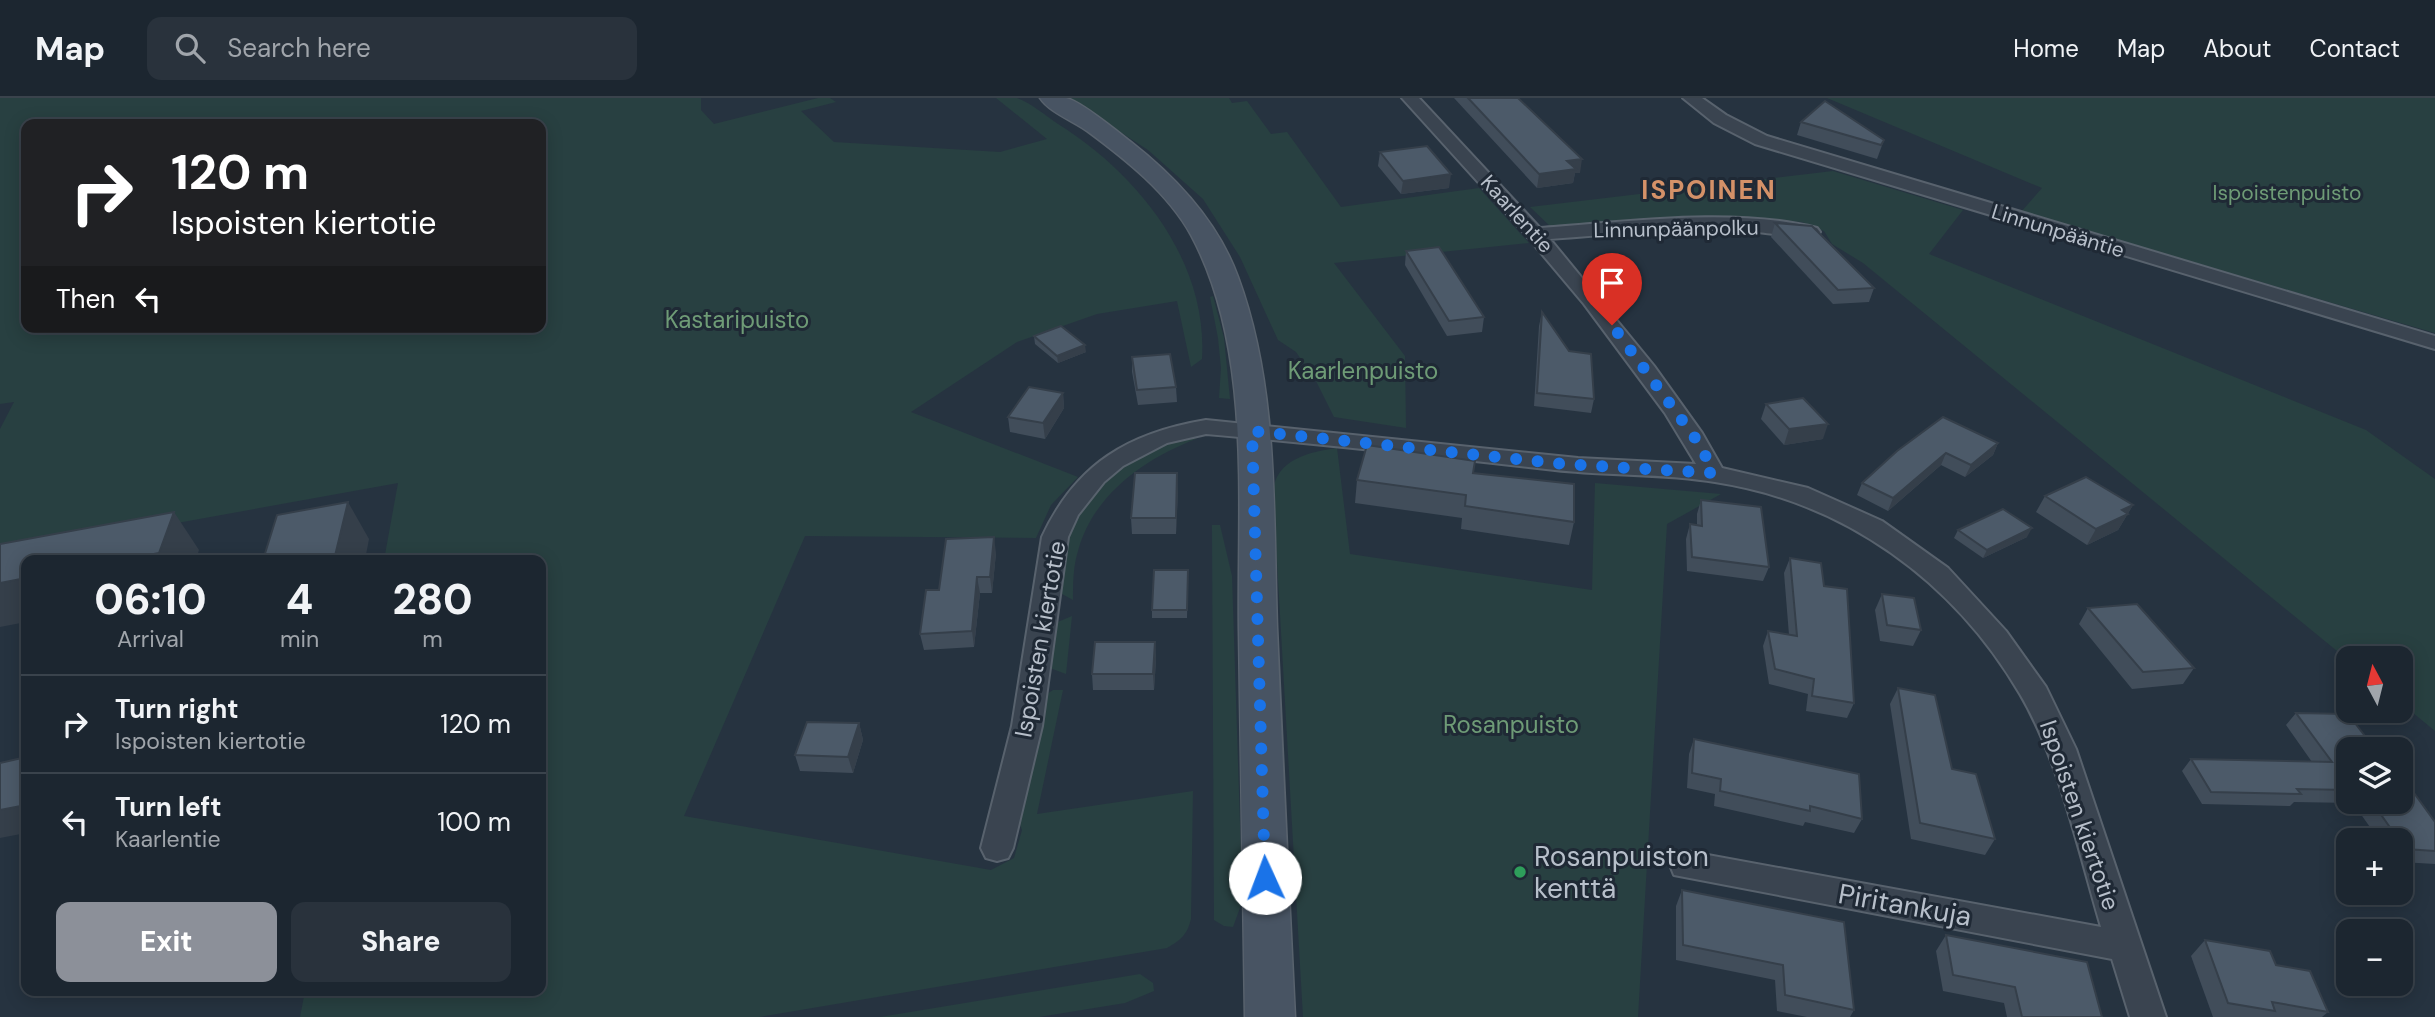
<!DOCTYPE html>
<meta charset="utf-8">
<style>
:root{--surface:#1c2630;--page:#29323c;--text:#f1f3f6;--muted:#a0a5ab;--line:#3a434c;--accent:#8c9099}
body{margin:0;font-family:"DM Sans",sans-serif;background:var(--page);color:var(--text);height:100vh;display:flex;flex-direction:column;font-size:26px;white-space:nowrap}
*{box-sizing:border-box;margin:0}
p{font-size:23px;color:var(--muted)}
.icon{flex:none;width:38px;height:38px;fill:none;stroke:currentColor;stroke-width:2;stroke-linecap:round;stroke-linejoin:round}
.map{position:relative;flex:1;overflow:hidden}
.drawer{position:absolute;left:21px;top:457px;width:525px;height:441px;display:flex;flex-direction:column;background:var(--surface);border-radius:14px;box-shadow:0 4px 18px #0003,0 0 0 2px var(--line)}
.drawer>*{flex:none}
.hud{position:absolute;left:21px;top:21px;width:525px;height:214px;border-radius:14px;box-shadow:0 4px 18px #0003,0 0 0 2px var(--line);background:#202124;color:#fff;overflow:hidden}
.needle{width:46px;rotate:353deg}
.controls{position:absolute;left:2336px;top:548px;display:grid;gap:14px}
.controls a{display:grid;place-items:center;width:77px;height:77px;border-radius:14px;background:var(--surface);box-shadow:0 4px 18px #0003,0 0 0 2px var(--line);font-size:35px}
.pin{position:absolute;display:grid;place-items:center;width:60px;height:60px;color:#fff;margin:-72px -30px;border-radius:50% 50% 50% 0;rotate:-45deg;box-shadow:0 0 7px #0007}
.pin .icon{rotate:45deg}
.me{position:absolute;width:77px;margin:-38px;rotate:358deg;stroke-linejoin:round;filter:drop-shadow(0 0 5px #0008)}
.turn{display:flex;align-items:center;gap:24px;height:147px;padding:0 35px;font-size:32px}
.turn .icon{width:91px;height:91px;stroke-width:2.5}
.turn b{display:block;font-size:49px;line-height:60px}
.then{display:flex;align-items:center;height:66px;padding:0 35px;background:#0003;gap:14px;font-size:26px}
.eta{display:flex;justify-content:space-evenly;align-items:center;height:119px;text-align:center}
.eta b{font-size:42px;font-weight:800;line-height:49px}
.cta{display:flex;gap:14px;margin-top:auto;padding:14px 35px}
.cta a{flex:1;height:80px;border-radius:14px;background:var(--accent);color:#fff;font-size:28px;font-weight:800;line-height:80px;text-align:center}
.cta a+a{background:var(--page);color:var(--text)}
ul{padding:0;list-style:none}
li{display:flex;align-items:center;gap:21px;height:98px;padding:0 35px;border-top:2px solid var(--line)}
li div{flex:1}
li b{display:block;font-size:26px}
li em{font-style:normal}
header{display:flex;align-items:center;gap:42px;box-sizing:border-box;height:98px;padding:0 35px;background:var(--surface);border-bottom:2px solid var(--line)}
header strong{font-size:33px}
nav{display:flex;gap:38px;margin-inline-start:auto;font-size:24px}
.search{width:490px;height:63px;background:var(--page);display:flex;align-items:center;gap:18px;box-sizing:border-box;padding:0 24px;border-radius:14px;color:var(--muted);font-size:26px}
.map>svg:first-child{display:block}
.green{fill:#284041;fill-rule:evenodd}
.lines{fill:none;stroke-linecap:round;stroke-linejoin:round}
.minor-casing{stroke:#58626d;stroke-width:4}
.secondary-casing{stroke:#58626d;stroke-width:3}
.minor{fill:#3a4450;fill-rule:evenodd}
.secondary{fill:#485463;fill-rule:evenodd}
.wall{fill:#414d5a}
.shaded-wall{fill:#353f4a}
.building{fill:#4c5a69;stroke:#353f4a;stroke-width:2}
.route{stroke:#1a73e8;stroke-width:12;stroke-dasharray:0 21.6}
.leisure-dot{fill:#2e9e5b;stroke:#1f2935;stroke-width:2.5}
.labels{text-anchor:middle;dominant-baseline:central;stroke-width:6;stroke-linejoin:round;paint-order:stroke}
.far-park-label{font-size:21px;fill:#6e9b76;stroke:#1f2935}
.far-street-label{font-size:21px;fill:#b7bfca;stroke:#1f2935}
.park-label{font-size:24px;fill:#6e9b76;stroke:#1f2935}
.street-label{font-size:24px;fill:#b7bfca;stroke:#1f2935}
.far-district-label{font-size:26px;font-weight:bold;letter-spacing:2px;fill:#d49168;stroke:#1f2935}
.near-poi-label{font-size:28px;fill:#b7bfca;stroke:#1f2935;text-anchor:start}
.near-street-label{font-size:28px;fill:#b7bfca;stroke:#1f2935}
</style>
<header>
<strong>Map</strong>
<div class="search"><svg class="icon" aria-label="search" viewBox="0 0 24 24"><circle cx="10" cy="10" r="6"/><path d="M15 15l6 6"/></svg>Search here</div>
<nav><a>Home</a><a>Map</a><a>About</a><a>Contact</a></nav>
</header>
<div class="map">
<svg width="2435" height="919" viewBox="0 0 2435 919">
<rect width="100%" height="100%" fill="#263340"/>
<!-- green -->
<g class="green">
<path d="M0,0H701V12L714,26L818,0H830L836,4L801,13L834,44L1000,54L1047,41L996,0C1002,0 1011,0 1017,0C1031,5 1046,18 1058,26C1138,76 1208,163 1202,261L1191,269L1177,203L1097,216L1017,244L911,314L1078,379L1051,407L1036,440L805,438L684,718L991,772L1014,760L1022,732L1019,724L1047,596L1053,592H1063L1037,716L1193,693L1191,821C1187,837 1181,842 1167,850L759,919H300L305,893L541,892V462H384L398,385L0,457V331L14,304L0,306ZM26,26H541V229H26Z"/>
<polygon points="1068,0 1229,0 1232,5 1247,3 1271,36 1287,34 1341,109 1479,90 1529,145 1334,165 1405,258 1406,330 1334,319 1316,283 1296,254 1278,242 1240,159 1203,101 1148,52"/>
<polygon points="1827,0 2435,0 2435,235 2021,114 2042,90"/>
<polygon points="1833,73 1963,112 1929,156 2366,332 2435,381 2435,633 2401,605 2401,560 2348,562 1863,165 1832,146 1824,133 1802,124 1737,120 1552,130 1530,109"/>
<polygon points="1213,198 1224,240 1230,301 1219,300 1221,270 1218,240 1210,199"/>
<path d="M1194,339L1196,341C1144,361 1093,397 1078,453C1073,469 1073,485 1073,502L1062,496L1059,490C1062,469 1062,441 1073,422C1095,383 1149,342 1194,339Z"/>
<path d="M1337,350L1350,456L1592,492L1595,385L1721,396L1667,426L1638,919H1303L1273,394C1276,361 1309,354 1337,350Z"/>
<polygon points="1212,427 1220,427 1232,478 1242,789 1241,807 1233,829 1224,828 1214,822"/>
<polygon points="1072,518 1066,576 1047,569 1053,526"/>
<polygon points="1140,876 1153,885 1154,893 1125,905 1039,919 880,919"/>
</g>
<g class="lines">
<!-- minor casing -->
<g class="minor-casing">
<g id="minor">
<path d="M1402,0H1419L1540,130C1626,124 1734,109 1817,130L1820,134C1812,144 1771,135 1757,134C1688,129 1619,136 1550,141L1654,268L1702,335L1722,370L1808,390L1882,423L1948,470L2006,533L2046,589L2076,651L2166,919H2130L2112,861L1674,777L1670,767L1674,757L1686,753L2101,829C2079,755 2059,662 2020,596C1954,483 1845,404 1715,384C1662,375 1608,378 1555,372C1439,359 1322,346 1206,336L1167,345L1123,368L1104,384L1078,417L1068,439L1042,628L1013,750L1008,760L997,763L986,760L981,750L1012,628L1042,439C1076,366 1128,335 1206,322L1578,360L1696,366L1665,315L1584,206L1526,137Z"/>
<polygon points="1683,0 1702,0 1726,17 1767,38 2435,238 2435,251 1755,46 1714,25"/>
</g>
</g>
<!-- secondary casing -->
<g class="secondary-casing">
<path id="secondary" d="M1040,0C1048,0 1058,0 1066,0C1081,3 1118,34 1131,44C1177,80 1218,124 1238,179C1279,290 1273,413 1277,529C1282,659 1289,789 1295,919H1245C1243,790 1240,661 1239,533C1237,406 1253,252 1191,137C1168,95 1125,61 1087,33C1073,23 1049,14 1040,0Z"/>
</g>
<!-- minor -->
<use href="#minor" class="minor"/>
<!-- secondary -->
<use href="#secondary" class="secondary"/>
</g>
<!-- wall -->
<g class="wall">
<polygon points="1454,0 1518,0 1580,75 1575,75 1573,85 1537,90"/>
<polygon points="1801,24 1884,42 1877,61 1797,37"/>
<polygon points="1380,54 1449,90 1401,96 1378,68"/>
<polygon points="1775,125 1874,190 1869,204 1833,206 1771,139"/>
<polygon points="1406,153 1484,219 1482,234 1447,238 1405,167"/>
<polygon points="1542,214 1594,301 1591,315 1534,308 1539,228"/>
<polygon points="1034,238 1086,254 1058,265 1035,246"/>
<polygon points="1132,259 1176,289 1177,304 1138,307 1132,274"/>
<polygon points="1063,295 1064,310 1045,341 1010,334 1008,319"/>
<polygon points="1766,306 1823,341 1784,347 1761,321"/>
<polygon points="1998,345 1993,357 1965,379 1941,367 1888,413 1857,397 1862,385 1897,353"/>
<polygon points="1473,375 1574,424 1569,447 1461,431 1462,420 1355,405 1357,382"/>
<polygon points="1178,391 1176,436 1132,436 1131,420"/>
<polygon points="2045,398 2133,407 2118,432 2087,447 2036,414"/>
<polygon points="1701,402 1769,469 1763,483 1687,473 1686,441 1690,426 1697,427 1697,416"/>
<polygon points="1958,432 2027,439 1983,460 1954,440"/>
<polygon points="996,455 992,495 980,495 974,549 924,552 920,536 939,492"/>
<polygon points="1790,460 1824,488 1854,605 1847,620 1806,613 1808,596 1769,586 1763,548 1768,533 1789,537 1784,475"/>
<polygon points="1188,472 1187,520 1152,520 1152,512"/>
<polygon points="1882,496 1921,532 1913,548 1880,543 1875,512"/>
<polygon points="2088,510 2194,570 2183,586 2132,591 2079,526"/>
<polygon points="1155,544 1156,561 1154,592 1093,592 1092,576"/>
<polygon points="1898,590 1952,671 1995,741 1985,757 1911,741 1890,606"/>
<polygon points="2296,615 2348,651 2348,704 2401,704 2435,724 2435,766 2401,764 2401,742 2379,742 2353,705 2294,704 2290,708 2202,706 2182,673 2191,661 2312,664 2286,627"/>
<polygon points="859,625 863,642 853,675 800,673 795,657"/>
<polygon points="1694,641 1862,721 1854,735 1805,724 1803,728 1714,708 1715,696 1687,690 1689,656"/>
<polygon points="1682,792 1854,912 1850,919 1807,919 1777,913 1775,882 1676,862 1676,808"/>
<polygon points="1946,837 2102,919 2007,919 2004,905 1943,893 1936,853"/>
<polygon points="2205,842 2276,867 2328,914 2322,919 2213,919 2191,858"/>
</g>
<!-- shaded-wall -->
<g class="shaded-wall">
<polygon points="1582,61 1580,75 1575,75 1573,85 1537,90 1539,76 1567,63"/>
<polygon points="1451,76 1449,90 1401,96 1403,83"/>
<polygon points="1085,247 1086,254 1058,265 1057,258"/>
<polygon points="1063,295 1064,310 1045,341 1043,325"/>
<polygon points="1828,326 1823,341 1784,347 1789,331"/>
<polygon points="1998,345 1993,357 1965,379 1971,367"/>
<polygon points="1946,355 1941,367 1888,413 1893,400"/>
<polygon points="1177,375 1178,391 1176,436 1176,420"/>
<polygon points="348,404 369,441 365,462 334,462"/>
<polygon points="2133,407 2118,432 2087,447 2096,431 2122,412"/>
<polygon points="174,414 199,452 196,462 123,462"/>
<polygon points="2032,430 2027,439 1983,460 1987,452"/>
<polygon points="994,439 996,455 992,495 990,479"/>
<polygon points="977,479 980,495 974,549 972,533"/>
<polygon points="26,480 26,524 0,529 0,485"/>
<polygon points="1155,544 1156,561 1154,592 1153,576"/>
<polygon points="859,625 863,642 853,675 848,659"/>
<polygon points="26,707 26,735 0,740 0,712"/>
</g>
<!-- building -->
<g class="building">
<polygon points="1468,0 1518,0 1582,61 1567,63 1576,71 1539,76"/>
<polygon points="1825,3 1884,42 1881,47 1801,24"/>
<polygon points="1427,48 1451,76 1403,83 1380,54"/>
<polygon points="1775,125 1812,128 1874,190 1838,192"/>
<polygon points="1439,149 1484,219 1449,223 1406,153"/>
<polygon points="1542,214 1569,253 1591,256 1594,301 1537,295"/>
<polygon points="1061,228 1085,247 1057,258 1034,238"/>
<polygon points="1170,256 1176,289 1137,292 1132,259"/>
<polygon points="1029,289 1063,295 1043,325 1008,319"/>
<polygon points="1803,300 1828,326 1789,331 1766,306"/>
<polygon points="1943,319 1998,345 1971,367 1946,355 1893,400 1862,385 1897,353"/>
<polygon points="1367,347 1475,363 1473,375 1574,386 1574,424 1465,408 1466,397 1357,382"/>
<polygon points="1135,375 1177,375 1176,420 1131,420"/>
<polygon points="2086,379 2133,407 2122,412 2128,416 2096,431 2045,398"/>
<polygon points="1701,402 1761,409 1769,469 1692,459 1690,426 1702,428"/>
<polygon points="348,404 334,462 263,462 277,417"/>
<polygon points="2003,411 2032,430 1987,452 1958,432"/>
<polygon points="174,414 159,455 123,462 26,462 26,480 0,485 0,446"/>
<polygon points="994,439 990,479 977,479 972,533 920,536 926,492 939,492 946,441"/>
<polygon points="1790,460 1821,465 1824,488 1847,491 1854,605 1812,598 1814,581 1775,571 1768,533 1797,538"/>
<polygon points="1154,472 1188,472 1187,512 1152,512"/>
<polygon points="1882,496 1914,500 1921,532 1887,527"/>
<polygon points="2137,506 2194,570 2143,574 2088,510"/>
<polygon points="1095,544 1155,544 1153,576 1092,576"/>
<polygon points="1898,590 1935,597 1952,671 1976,676 1995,741 1920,725"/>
<polygon points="2296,615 2348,616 2375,651 2382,651 2348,651 2348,692 2297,691 2301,696 2211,694 2191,661 2332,664"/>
<polygon points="807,624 859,625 848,659 795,657"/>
<polygon points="1694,641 1859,676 1862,721 1810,708 1810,713 1720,693 1721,681 1692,675"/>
<polygon points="26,659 26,707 0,712 0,665"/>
<polygon points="2401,677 2435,724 2435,753 2405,751 2401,745 2401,742 2399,742 2372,704 2401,704"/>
<polygon points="1682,792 1844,824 1854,912 1785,897 1783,867 1683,847"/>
<polygon points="1946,837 2087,864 2102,919 2022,919 2015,889 1953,877"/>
<polygon points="2205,842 2270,853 2276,867 2310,873 2328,914 2272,904 2275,913 2228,905"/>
</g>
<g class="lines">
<!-- route -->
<polyline class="route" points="1265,780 1252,333 1563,366 1713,375 1701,348 1612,227"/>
</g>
<!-- markers -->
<circle class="leisure-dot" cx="1520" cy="774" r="7"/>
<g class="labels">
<!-- far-park labels -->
<g class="far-park-label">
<text x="2287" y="95">Ispoistenpuisto</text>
</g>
<!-- far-street labels -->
<g class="far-street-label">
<text transform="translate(1517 116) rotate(48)">Kaarlentie</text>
<text transform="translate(1676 131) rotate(-1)">Linnunpäänpolku</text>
<text transform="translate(2058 133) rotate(17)">Linnunpääntie</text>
</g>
<!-- park labels -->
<g class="park-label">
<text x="737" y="221">Kastaripuisto</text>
<text x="1363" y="272">Kaarlenpuisto</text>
<text x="1511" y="626">Rosanpuisto</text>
</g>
<!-- street labels -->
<g class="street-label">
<text transform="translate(1040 541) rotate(-80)">Ispoisten kiertotie</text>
<text transform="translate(2080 717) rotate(71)">Ispoisten kiertotie</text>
</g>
<!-- far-district labels -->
<g class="far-district-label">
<text x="1709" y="92">ISPOINEN</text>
</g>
<!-- near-poi labels -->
<g class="near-poi-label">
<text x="1534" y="758">Rosanpuiston<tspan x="1534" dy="32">kenttä</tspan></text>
</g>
<!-- near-street labels -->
<g class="near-street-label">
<text transform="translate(1905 807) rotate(10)">Piritankuja</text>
</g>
</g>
</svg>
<div class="controls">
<a><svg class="needle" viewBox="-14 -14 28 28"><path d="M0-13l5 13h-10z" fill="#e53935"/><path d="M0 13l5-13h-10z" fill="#a0a5ab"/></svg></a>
<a><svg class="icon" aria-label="layers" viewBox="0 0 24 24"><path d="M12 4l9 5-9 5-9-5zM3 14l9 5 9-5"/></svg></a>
<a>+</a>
<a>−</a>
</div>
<div class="pin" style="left:1612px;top:227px;background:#d93025"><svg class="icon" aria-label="arrive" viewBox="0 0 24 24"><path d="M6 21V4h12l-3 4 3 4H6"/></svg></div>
<svg class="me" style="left:1265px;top:780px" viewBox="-20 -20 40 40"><circle r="19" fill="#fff"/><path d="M0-13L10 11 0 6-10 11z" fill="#1a73e8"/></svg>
<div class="hud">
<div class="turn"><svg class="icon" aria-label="right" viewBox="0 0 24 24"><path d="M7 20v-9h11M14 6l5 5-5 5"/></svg><div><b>120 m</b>Ispoisten kiertotie</div></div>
<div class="then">Then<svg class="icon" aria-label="left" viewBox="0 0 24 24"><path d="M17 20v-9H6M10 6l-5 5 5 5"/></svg></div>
</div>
<section class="drawer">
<div class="eta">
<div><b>06:10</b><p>Arrival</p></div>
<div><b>4</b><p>min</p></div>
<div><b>280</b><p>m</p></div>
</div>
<ul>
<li><svg class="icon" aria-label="right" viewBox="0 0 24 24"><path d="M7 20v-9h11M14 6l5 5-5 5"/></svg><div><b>Turn right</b><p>Ispoisten kiertotie</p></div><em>120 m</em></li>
<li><svg class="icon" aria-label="left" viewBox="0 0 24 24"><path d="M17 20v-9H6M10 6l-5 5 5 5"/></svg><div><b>Turn left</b><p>Kaarlentie</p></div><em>100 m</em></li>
</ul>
<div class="cta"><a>Exit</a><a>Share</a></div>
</section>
</div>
